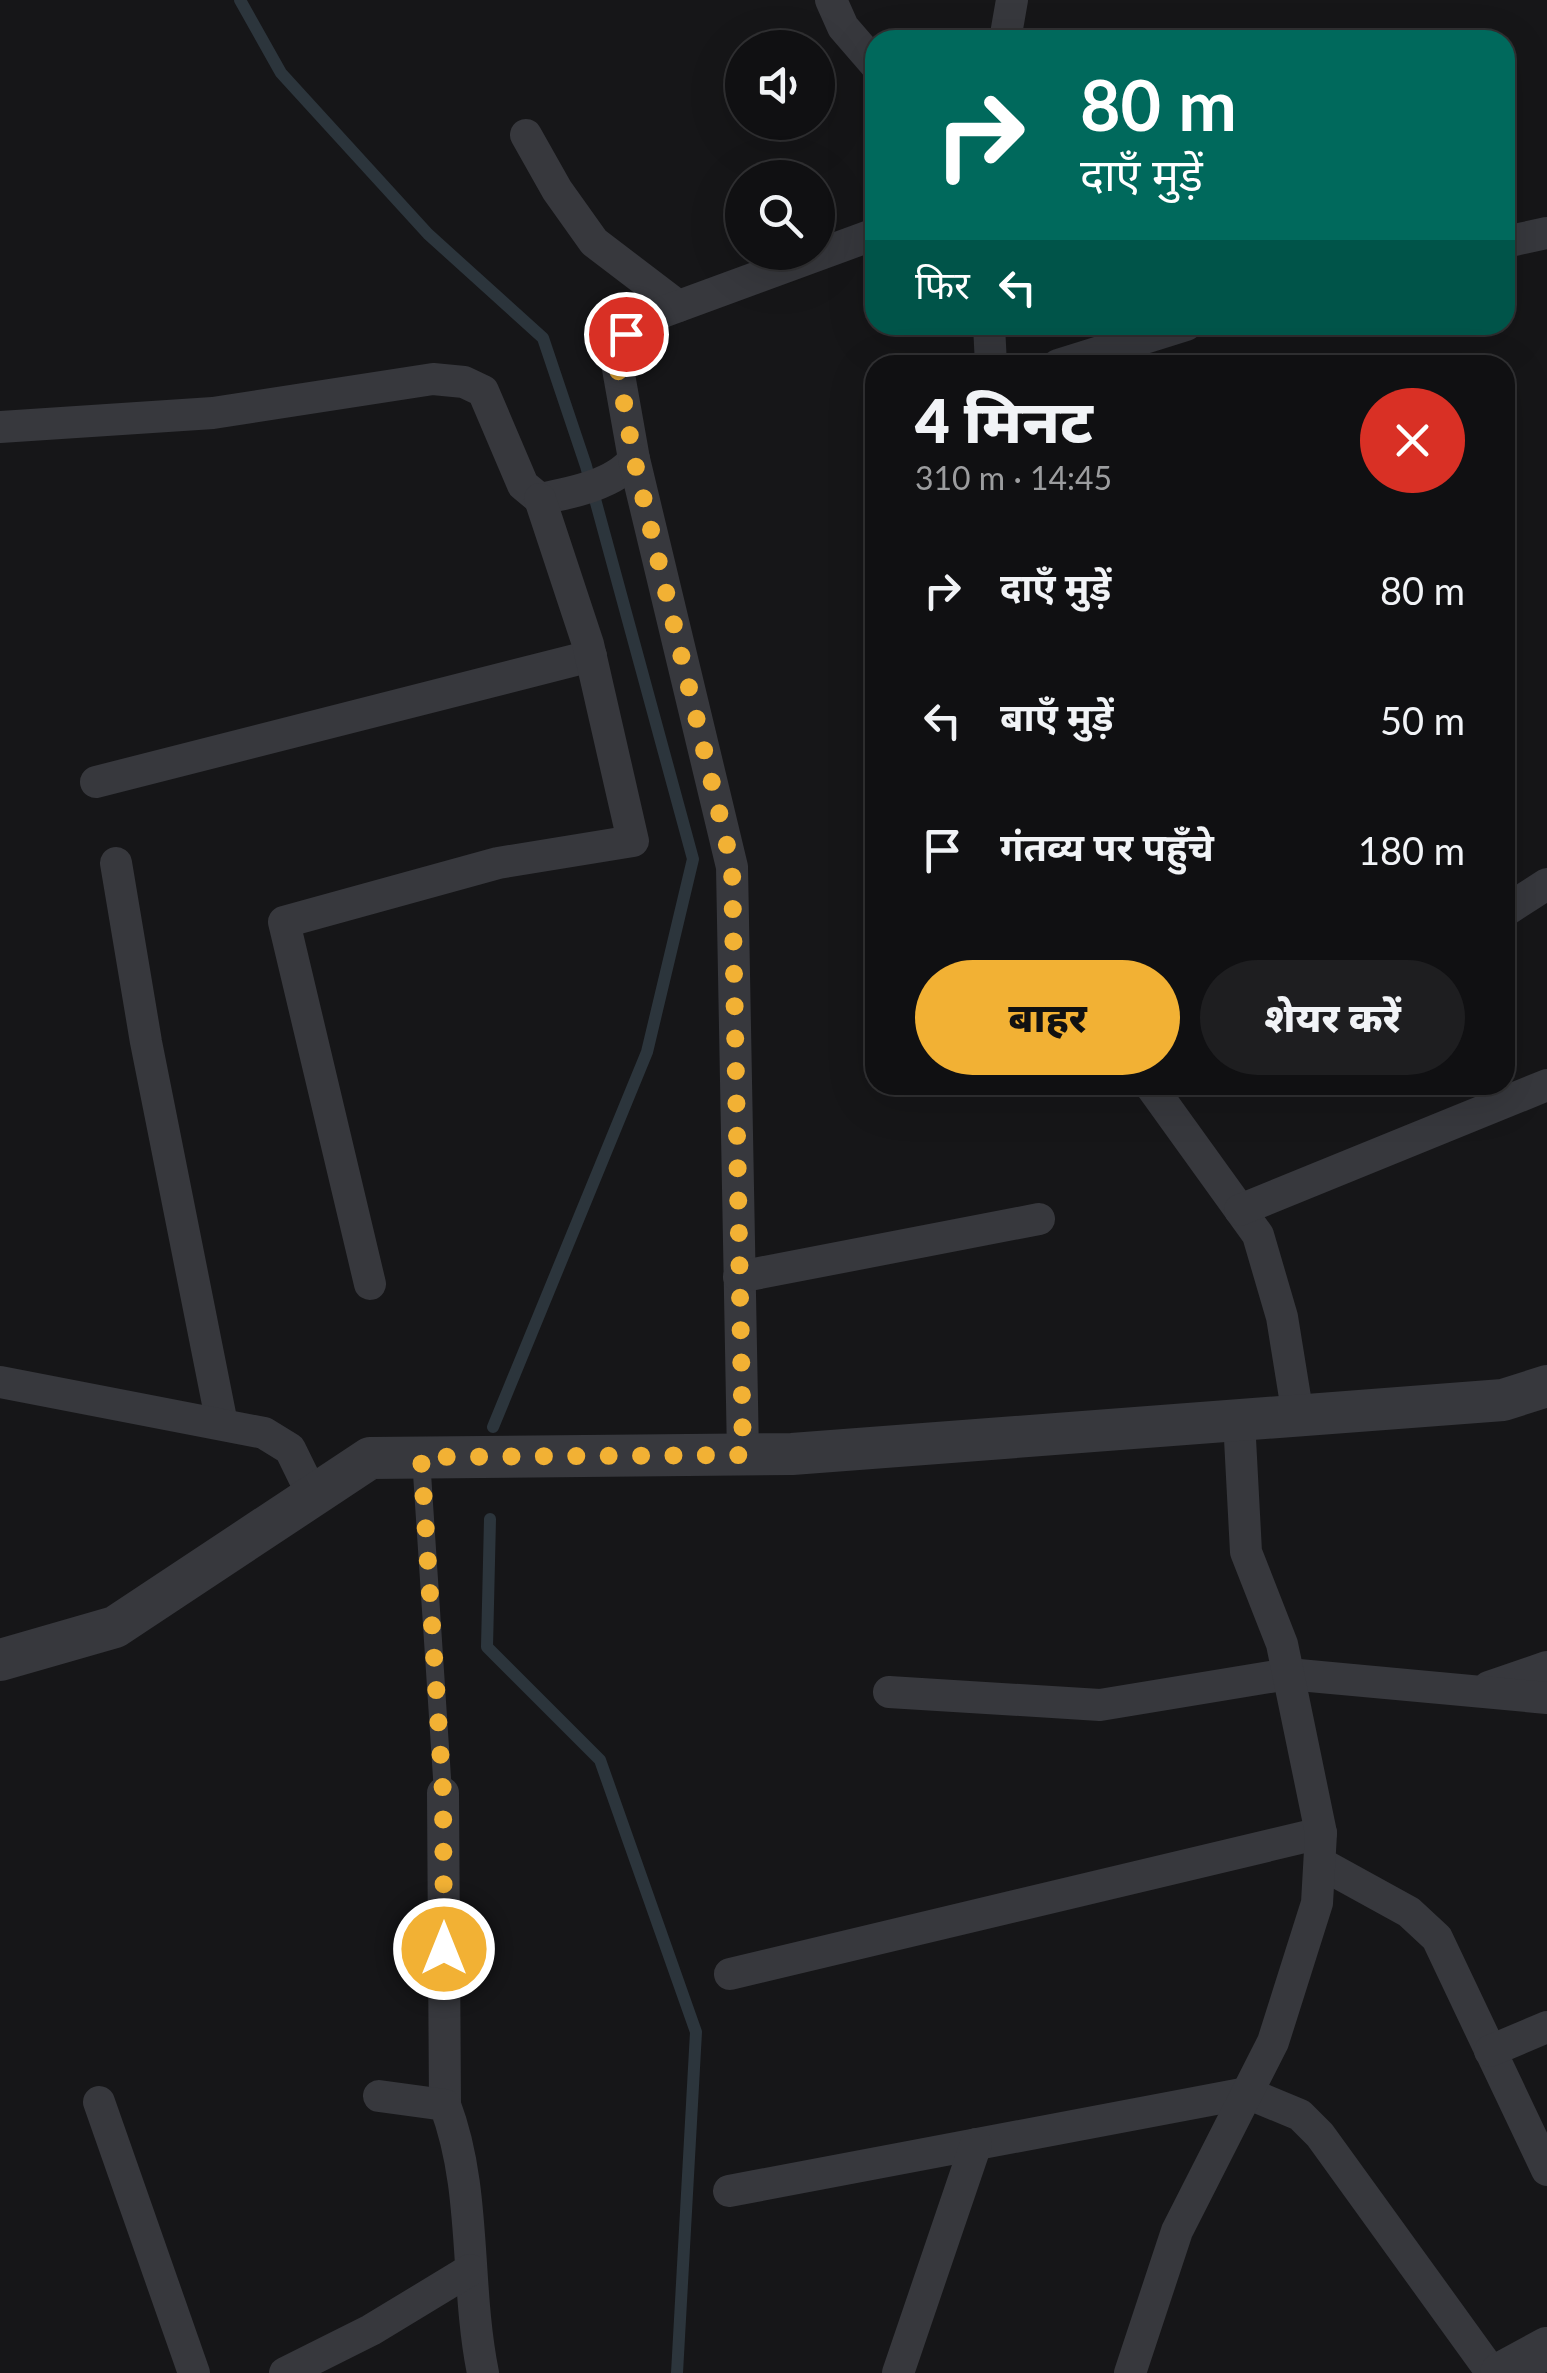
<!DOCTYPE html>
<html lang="hi">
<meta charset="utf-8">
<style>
:root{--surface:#101012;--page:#1e1e20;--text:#f1f3f6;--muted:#9c9d9f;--line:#303032;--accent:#f2b134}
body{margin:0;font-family:Lato,"Noto Sans Devanagari",sans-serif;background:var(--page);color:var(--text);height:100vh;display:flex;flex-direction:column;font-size:38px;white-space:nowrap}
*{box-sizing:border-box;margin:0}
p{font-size:32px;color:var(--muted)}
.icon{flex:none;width:55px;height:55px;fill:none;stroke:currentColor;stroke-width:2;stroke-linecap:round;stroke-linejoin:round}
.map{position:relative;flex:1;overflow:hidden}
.sheet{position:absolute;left:865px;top:355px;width:650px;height:740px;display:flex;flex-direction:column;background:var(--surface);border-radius:30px;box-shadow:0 10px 40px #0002,0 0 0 2px var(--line)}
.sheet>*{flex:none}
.top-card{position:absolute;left:865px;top:30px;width:650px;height:305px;border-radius:30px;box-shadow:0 10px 40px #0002,0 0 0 2px var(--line);background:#00695c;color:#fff;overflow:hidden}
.fabs{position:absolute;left:725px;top:30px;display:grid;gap:20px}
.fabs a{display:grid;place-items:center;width:110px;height:110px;border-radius:50%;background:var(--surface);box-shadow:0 10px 40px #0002,0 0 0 2px var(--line);font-size:50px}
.pin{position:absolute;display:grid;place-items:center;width:85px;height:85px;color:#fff;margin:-42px;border:5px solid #fff;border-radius:50%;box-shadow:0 2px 10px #0007}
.me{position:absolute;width:110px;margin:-55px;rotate:0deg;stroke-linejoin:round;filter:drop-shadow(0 0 8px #0008)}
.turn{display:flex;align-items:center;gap:35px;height:210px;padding:0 50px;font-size:45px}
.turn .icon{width:130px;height:130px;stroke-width:2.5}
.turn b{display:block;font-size:70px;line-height:85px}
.then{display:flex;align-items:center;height:95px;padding:0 50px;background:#0003;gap:20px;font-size:38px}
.round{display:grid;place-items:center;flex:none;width:105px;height:105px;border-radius:52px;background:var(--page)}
.head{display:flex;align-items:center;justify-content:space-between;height:170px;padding:0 50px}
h1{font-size:60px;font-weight:800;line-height:75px}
.action{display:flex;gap:20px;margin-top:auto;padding:20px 50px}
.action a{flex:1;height:115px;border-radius:60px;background:var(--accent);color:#111;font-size:40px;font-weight:800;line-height:115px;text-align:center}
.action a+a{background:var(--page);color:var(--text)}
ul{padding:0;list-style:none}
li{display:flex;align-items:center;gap:30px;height:130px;padding:0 50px}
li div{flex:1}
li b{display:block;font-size:38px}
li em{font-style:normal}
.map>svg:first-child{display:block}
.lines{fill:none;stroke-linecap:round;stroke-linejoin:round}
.stream{stroke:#2c353c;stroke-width:12}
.service{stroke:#37383d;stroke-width:18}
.minor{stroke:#37383d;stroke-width:32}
.tertiary{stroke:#37383d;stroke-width:42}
.route{stroke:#f2b134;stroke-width:18;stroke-dasharray:0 32.4}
</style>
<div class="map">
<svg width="1547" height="2373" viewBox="0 0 1547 2373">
<rect width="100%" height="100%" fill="#161618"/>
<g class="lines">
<!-- stream -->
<g class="stream">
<polyline points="240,0 281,73 428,234 543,338 586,466 693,859 647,1052 493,1427"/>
<polyline points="490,1519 487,1647 600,1760 696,2032 677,2373"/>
</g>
<!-- service -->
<polyline class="service" points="421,1458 443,1793"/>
<!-- minor -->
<g class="minor">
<polyline points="831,0 843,27 875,64"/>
<polyline points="1005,40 1012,0"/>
<polyline points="526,135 557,190 594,242 678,306"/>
<polyline points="1505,242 1547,233"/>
<polyline points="989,325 991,365"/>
<polyline points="1058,365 1186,325"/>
<path d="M0,427L213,413L433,379L464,382L483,391L523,485L540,499C571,493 616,484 634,459L615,352L625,334L649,317L875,234"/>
<polyline points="634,459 732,867 743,1455"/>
<polyline points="96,782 591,656"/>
<polyline points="116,863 146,1042 222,1424"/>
<polyline points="1505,911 1547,884"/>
<polyline points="1150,1085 1258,1235 1282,1317 1298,1416"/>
<polyline points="1240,1210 1547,1085"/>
<polyline points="739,1277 1039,1219"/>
<polyline points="370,1284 284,922 498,863 633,841 588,644 540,499"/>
<polyline points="0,1382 264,1433 290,1449 313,1496"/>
<polyline points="1489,1687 1547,1667"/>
<polyline points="889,1692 1100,1705 1288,1674 1547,1698"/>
<polyline points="443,1793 445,2105"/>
<polyline points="1320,1863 1409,1912 1437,1938 1547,2170"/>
<polyline points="730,1974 1321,1833"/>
<polyline points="1490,2051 1547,2027"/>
<path d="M379,2096L445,2105C477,2189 465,2285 483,2373"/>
<polyline points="99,2102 194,2373"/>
<polyline points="729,2191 1247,2093 1300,2115 1320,2135 1492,2373"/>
<polyline points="285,2373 371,2330 470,2270"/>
<polyline points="898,2373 976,2144"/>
<polyline points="1130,2373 1177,2231 1273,2042 1317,1903 1321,1833 1282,1644 1246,1552 1239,1420"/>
</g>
<!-- tertiary -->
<g class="tertiary">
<polyline points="0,1660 115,1627 370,1458 792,1454 1503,1400 1547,1386"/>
<polyline points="1501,2373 1547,2348"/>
</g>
</g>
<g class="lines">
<!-- route -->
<polyline class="route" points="444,1949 443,1793 421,1457 743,1455 732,866 634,459 615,352 626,334"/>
</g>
</svg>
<div class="fabs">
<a><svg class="icon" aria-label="sound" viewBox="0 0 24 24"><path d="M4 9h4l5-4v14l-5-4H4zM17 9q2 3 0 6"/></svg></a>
<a><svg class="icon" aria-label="search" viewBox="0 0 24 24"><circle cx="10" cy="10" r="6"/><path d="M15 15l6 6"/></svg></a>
</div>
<div class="pin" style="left:626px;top:334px;background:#d93025"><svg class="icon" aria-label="arrive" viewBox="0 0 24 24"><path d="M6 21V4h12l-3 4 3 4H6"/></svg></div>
<svg class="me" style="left:444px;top:1949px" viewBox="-20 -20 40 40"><circle r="17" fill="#f2b134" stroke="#fff" stroke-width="3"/><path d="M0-11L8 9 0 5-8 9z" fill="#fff"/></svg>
<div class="top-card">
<div class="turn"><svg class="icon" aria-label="right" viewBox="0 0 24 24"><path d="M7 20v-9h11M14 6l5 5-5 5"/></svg><div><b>80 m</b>दाएँ मुड़ें</div></div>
<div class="then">फिर<svg class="icon" aria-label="left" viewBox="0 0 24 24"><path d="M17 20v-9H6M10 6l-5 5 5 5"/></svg></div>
</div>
<section class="sheet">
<div class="head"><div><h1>4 मिनट</h1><p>310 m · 14:45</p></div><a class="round" style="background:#d93025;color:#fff"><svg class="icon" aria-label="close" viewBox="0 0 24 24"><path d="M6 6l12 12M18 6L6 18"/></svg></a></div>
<ul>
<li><svg class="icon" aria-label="right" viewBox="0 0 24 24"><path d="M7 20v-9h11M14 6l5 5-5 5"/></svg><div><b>दाएँ मुड़ें</b></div><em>80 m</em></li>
<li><svg class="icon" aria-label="left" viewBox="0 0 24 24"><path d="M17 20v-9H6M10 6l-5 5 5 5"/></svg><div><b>बाएँ मुड़ें</b></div><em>50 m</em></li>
<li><svg class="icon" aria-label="arrive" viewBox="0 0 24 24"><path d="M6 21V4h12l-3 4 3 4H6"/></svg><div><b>गंतव्य पर पहुँचे</b></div><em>180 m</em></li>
</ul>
<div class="action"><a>बाहर</a><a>शेयर करें</a></div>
</section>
</div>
